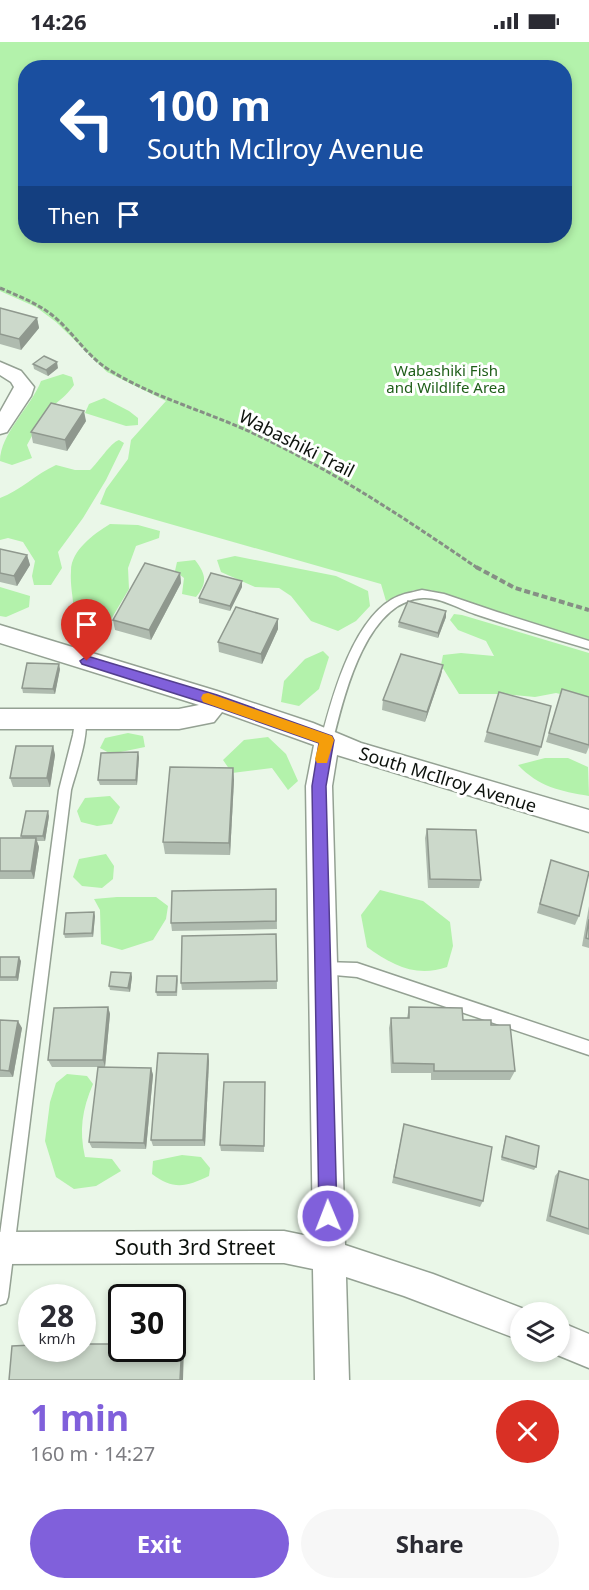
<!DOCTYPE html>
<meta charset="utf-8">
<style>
:root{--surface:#fff;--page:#f7f7f7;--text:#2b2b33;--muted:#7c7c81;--accent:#8060db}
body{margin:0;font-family:"Noto Sans",sans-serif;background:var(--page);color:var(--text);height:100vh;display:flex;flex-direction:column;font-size:22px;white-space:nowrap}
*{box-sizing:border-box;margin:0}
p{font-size:20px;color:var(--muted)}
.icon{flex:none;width:33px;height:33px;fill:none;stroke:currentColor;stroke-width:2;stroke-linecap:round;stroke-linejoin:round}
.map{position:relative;height:1338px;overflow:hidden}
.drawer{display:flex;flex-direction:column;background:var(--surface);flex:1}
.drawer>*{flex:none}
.guide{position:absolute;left:18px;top:18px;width:554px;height:183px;border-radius:24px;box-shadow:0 3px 9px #0003;background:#1a4fa0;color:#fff;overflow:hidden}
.buttons{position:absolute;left:510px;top:1260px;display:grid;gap:12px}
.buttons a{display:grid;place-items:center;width:60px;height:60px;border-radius:50%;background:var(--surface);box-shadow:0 3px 9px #0003;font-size:30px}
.speed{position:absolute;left:18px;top:1242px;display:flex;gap:12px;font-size:30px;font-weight:700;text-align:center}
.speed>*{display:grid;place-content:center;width:78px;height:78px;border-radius:50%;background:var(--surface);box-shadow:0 3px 9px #0003;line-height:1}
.speed small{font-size:15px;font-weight:400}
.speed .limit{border:3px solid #111;border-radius:9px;background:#fff;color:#111}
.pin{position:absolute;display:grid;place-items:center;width:51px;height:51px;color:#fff;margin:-62px -26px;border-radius:50% 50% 50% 0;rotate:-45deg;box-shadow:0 0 6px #0007}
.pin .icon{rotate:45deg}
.me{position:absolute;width:66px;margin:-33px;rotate:359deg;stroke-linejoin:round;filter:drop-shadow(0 0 4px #0008)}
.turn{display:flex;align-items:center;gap:21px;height:126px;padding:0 30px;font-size:27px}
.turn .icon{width:78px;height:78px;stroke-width:2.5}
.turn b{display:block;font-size:42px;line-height:51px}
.then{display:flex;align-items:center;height:57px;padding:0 30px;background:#0003;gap:12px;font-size:22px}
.round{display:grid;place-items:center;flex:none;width:63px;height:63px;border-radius:32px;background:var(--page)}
.overview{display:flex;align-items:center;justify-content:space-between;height:102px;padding:0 30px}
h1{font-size:36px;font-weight:700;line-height:45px;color:var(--accent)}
.primary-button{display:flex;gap:12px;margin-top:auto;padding:12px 30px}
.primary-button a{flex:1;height:69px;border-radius:36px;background:var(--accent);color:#fff;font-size:24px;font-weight:700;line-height:69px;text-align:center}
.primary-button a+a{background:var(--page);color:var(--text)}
.status{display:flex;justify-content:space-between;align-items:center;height:42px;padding:0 30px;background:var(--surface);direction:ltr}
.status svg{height:16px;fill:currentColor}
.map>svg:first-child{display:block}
.green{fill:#b3f2ab;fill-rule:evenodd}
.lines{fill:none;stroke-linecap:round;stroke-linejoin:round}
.lane-casing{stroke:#94a193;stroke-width:3}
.street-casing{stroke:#94a193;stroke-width:3}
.path-far1{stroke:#868f85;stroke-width:3;stroke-dasharray:5 2;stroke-linecap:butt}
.path{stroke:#868f85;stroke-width:4;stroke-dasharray:6 3;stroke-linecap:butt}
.lane{fill:#fff;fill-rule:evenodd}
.street{fill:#fff;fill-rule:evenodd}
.wall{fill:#afbbaf}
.shaded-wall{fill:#8f988e}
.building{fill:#ccd9cb;stroke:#8f988e;stroke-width:1.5}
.route{fill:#8060db;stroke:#533e8e;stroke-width:1.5}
.slow{fill:#f59e0b}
.labels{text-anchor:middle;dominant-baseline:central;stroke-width:6;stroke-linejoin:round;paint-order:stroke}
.far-park-label{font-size:15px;fill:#1e5e18;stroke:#fff}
.street-label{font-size:18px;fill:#0d120d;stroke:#fff}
.near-street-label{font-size:21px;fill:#0d120d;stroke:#fff}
</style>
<div class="status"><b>14:26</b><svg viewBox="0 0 49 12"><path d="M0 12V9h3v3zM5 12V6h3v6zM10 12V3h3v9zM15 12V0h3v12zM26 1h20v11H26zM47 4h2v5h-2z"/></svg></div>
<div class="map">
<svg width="589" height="1338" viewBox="0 0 589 1338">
<rect width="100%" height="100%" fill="#eaf7e8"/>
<!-- green -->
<g class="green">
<path d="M0,0H589V599L480,566L431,548H414L386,559L381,542L100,462L106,447L128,417L131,398L166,359L107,330L56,280L36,265L0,249ZM26,26H564V194H26Z"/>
<path d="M63,332L72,335L74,343C65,356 59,357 51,367C41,378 34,390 27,403L32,416L12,423L0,419C0,392 31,365 41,339Z"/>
<polygon points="104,356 129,369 138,376 138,383 126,384 85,371 89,362"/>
<path d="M119,398L124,401L106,438L83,476L58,510L62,526L51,543H34L32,534L35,519L23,500L8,496L0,498V456C21,448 36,432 56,423L75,428H90C99,420 110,401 119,398Z"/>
<path d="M110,482L138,483L160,489L159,496L136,504L128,526L129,547L110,579L89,583L74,568C73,556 70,542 71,529C71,508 94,492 110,482Z"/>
<polygon points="235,514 336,534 368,549 370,564 356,579 338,589 311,579 291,554 279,546 255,545 221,530 217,518"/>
<path d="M195,518C206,532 208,541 196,555L182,552L184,536L175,529L177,520Z"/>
<polygon points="0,545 30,554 29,565 6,575 0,574"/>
<polygon points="454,572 462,573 589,611 589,659 556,651 535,655 504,652 459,652 441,623 443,613 461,611 494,614 486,599 458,588 450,578"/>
<polygon points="323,609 329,615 319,647 299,664 281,660 284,639 305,617"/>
<polygon points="128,691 143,694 145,705 111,712 100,706 105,696"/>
<polygon points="268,695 286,712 298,739 288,748 272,726 232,731 223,718 244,698"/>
<path d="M545,716H568L588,725L589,754C560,749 539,745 518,723Z"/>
<polygon points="110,754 120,765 112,782 97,784 81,780 77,769 85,756"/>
<polygon points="106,812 114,824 113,837 102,846 82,844 73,835 79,817"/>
<path d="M380,848L423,859L450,880L453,904L447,925C416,936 392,923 367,905L361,873Z"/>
<polygon points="117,855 156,855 168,864 166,877 153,898 122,908 101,902 100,868 94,857"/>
<path d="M67,1032L87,1034L93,1042C82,1068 79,1088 85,1115L112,1117L121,1129L96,1144L74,1147L56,1135L45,1099L50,1060L56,1041Z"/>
<path d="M182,1113L201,1115L210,1126L209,1134C186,1145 173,1148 152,1132L153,1119Z"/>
</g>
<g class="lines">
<!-- lane casing -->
<g class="lane-casing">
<g id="lane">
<path d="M422,548L444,552L497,570L589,599V607C551,596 513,585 475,572C459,567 441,555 423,556C366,559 344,654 333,698L331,702H323L321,698C332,655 354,572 399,554C406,551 415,550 422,548Z"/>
<path d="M80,671L84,673C91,690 76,729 71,748L8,1255L6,1261L0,1263V1193L59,748L73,693L76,673Z"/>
<polygon points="323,920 357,921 589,999 589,1013 357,935 323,932 318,931 316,926 318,921"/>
</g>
</g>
<!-- street casing -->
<g class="street-casing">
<g id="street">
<polygon points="0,320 21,329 34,345 31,354 7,390 0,392 0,370 14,345 11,340 0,333"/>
<polygon points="0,583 217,649 313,681 361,701 589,768 589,790 337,713 332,744 345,1203 433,1232 532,1270 520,1270 520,1298 404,1254 346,1235 349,1338 315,1338 313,1227 284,1221 0,1222 0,1190 284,1189 313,1195 306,744 314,703 222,670 214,680 179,687 0,687 0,667 179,667 199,663 0,601"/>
<polygon points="560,1280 589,1292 589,1326 550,1310 560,1310"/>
</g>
</g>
<!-- path-far1 -->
<path class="path-far1" d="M0,246C21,255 42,263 59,279C77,296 90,317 111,329C157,357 209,370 257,393C336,430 407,478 479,527"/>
<!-- path -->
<polyline class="path" points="476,525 515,546 589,568"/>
<!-- lane -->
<use href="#lane" class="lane"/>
<!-- street -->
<use href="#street" class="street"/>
</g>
<!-- wall -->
<g class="wall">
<polygon points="0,266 37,276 39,286 21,308 0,302"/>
<polygon points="33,322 58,326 48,334 34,327"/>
<polygon points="86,379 67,409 33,401 31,390"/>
<polygon points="0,507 27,513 30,523 17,544 0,540"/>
<polygon points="180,531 181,541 151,598 115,588 113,578"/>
<polygon points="242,545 230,569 199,561 199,556"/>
<polygon points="446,575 438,596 398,585 399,580"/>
<polygon points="278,577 278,587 262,622 219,610 218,600"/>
<polygon points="443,623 441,633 425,680 382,668 383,658"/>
<polygon points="60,627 55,652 23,651 22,646"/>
<polygon points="562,647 589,655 589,705 586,712 546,700"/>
<polygon points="487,690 541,705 538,714 484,700"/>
<polygon points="53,704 55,713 50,745 13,745 10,736"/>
<polygon points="139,715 137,743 100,743 98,738"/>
<polygon points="233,726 234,738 230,813 165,812 163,800"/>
<polygon points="49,774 45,799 37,799 39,805 34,837 0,837 0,796 22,796 21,794"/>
<polygon points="427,787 481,838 479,846 428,846 425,796"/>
<polygon points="551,818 579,874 575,883 537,871"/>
<polygon points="276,847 277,887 172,889 171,881"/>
<polygon points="589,864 589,906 582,904"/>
<polygon points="95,874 93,895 65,896 64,892"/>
<polygon points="276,892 277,947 182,948 181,941"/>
<polygon points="0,915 21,919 18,939 0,939"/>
<polygon points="131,931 132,935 130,950 110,948 109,944"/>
<polygon points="177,934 178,938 177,954 157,954 156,950"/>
<polygon points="108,965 110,972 105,1025 151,1026 153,1033 146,1107 92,1106 89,1100 98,1025 52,1025 48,1018"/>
<polygon points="409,965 463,978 491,983 515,1029 510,1038 431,1038 431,1031 391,1031 389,986 391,976 407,976"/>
<polygon points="0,978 22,986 13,1035 0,1035"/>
<polygon points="208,1012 209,1019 205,1104 153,1104 151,1098"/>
<polygon points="265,1040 264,1110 221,1109 220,1103"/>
<polygon points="404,1082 483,1159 480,1165 392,1141"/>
<polygon points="506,1094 536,1125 534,1128 501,1118 505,1097"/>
<polygon points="559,1129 589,1138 589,1193 546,1179 555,1134"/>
</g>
<!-- shaded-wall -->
<g class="shaded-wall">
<polygon points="37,276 39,286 21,308 19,297"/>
<polygon points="57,320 58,326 48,334 46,328"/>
<polygon points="84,369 86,379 67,409 65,398"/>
<polygon points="27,513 30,523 17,544 14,534"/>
<polygon points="180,531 181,541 151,598 149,588"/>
<polygon points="242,539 242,545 230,569 230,564"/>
<polygon points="446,569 446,575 438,596 438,591"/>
<polygon points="278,577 278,587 262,622 261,612"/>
<polygon points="59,622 60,627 55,652 53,647"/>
<polygon points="443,623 441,633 425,680 427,670"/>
<polygon points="53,704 55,713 50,745 47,736"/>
<polygon points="138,710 139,715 137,743 136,738"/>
<polygon points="233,726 234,738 230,813 229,801"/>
<polygon points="48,769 49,774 45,799 43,794"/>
<polygon points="36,796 39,805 34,837 31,829"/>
<polygon points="94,870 95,874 93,895 92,891"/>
<polygon points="19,915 21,919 18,939 16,935"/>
<polygon points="131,931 132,935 130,950 128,946"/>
<polygon points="108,965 110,972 105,1025 103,1018"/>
<polygon points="18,979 22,986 13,1035 9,1029"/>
<polygon points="208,1012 209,1019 205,1104 203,1098"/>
<polygon points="151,1026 153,1033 146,1107 144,1101"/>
<polygon points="182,1300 184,1305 183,1338 180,1338"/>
</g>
<!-- building -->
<g class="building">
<polygon points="0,266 37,276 19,297 0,292"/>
<polygon points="44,314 57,320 46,328 33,322"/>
<polygon points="51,361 84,369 65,398 31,390"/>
<polygon points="0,507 27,513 14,534 0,531"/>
<polygon points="145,521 180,531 149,588 113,578"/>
<polygon points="211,531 242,539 230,564 199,556"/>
<polygon points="408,559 446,569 438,591 399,580"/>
<polygon points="236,565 278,577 261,612 218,600"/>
<polygon points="401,612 443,623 427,670 383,658"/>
<polygon points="27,621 59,622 53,647 22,646"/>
<polygon points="562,647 589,655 589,703 549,691"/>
<polygon points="499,650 551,664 541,705 487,690"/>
<polygon points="16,704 53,704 47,736 10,736"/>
<polygon points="138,710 136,738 98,738 101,711"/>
<polygon points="170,725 233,726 229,801 163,800"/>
<polygon points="26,769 48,769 43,794 21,794"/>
<polygon points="427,787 476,788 481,838 430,837"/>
<polygon points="0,796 36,796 31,829 0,829"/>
<polygon points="551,818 589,830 579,874 540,862"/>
<polygon points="276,847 276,879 171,881 172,849"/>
<polygon points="94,870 92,891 64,892 66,871"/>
<polygon points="589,877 589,897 586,896"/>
<polygon points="276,892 277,939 181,941 182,894"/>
<polygon points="0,915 19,915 16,935 0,935"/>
<polygon points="111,930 131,931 128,946 109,944"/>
<polygon points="157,934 177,934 176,950 156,950"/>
<polygon points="108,965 103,1018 48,1018 54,966"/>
<polygon points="409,965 462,966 463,978 491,978 491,983 510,983 515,1029 434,1029 434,1022 393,1021 391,976 409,976"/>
<polygon points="0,978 18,979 9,1029 0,1028"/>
<polygon points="158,1011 208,1012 203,1098 151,1098"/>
<polygon points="98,1025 151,1026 144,1101 89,1100"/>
<polygon points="224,1040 265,1040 264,1104 220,1103"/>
<polygon points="404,1082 492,1105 483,1159 394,1135"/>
<polygon points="506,1094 539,1104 536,1125 502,1115"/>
<polygon points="559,1129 589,1138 589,1187 550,1174"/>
<polygon points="172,1300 182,1300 180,1338 9,1338 12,1304 32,1303 32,1306 82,1306 82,1302 122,1302 122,1306 172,1306"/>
</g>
<!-- route -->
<polygon class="route" points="87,614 217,653 332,694 334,698 326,744 337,1174 335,1180 328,1183 322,1180 319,1174 312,744 319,701 214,664 82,622 80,619"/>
<!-- slow -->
<polygon class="slow" points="208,651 332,694 334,698 327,721 317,721 315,717 319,701 203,660 201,656 203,652"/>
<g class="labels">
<!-- far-park labels -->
<g class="far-park-label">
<text x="446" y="328">Wabashiki Fish<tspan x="446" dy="17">and Wildlife Area</tspan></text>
</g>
<!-- street labels -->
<g class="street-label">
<text transform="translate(297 401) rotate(27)">Wabashiki Trail</text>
<text transform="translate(448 737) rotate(17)">South McIlroy Avenue</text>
</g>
<!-- near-street labels -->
<g class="near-street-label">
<text x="195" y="1205">South 3rd Street</text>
</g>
</g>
</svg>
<div class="buttons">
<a><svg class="icon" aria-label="layers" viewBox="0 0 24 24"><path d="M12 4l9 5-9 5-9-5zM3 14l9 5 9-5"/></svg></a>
</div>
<div class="speed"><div>28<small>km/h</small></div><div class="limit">30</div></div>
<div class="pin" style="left:87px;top:619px;background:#d93025"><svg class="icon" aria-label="arrive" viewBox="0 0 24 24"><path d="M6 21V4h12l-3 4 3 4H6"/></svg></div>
<svg class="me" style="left:328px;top:1174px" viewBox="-20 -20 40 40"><circle r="17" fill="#8060db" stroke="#fff" stroke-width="3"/><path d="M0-11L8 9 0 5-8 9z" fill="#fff"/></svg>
<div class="guide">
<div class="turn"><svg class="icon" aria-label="left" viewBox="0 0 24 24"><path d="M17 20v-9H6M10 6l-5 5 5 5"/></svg><div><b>100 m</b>South McIlroy Avenue</div></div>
<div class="then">Then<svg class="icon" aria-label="arrive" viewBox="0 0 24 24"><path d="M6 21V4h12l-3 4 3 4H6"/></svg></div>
</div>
</div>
<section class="drawer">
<div class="overview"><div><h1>1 min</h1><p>160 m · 14:27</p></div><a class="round" style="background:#d93025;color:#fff"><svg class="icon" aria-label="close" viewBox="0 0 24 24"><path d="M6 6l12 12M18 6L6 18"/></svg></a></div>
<div class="primary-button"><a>Exit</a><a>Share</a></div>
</section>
